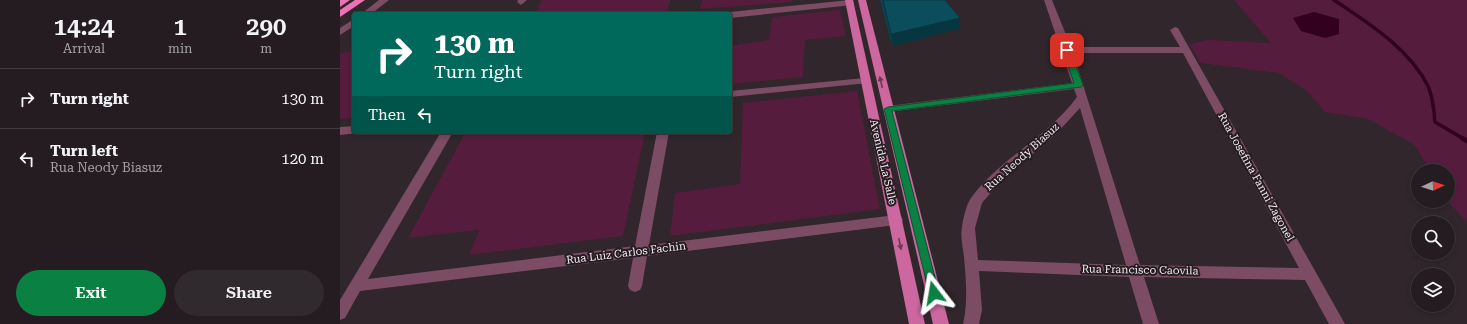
<!DOCTYPE html>
<style>
:root{--surface:#241c20;--page:#30292d;--text:#f1f3f6;--muted:#a3a1a5;--line:#413a3e;--accent:#0b8043}
body{margin:0;font-family:"Roboto Serif",serif;background:var(--page);color:var(--text);height:100vh;display:flex;flex-direction:column;font-size:15px;white-space:nowrap}
*{box-sizing:border-box;margin:0}
p{font-size:13px;color:var(--muted)}
.icon{flex:none;width:22px;height:22px;fill:none;stroke:currentColor;stroke-width:2;stroke-linecap:round;stroke-linejoin:round}
.map{position:relative;flex:1;overflow:hidden}
.sheet{display:flex;flex-direction:column;background:var(--surface);width:340px}
.sheet>*{flex:none}
.guide{position:absolute;left:12px;top:12px;width:380px;height:122px;border-radius:4px;box-shadow:0 2px 6px #0003,0 0 0 1px var(--line);background:#00695c;color:#fff;overflow:hidden}
.needle{width:26px;rotate:87deg}
.controls{position:absolute;left:1071px;top:164px;display:grid;gap:8px}
.controls a{display:grid;place-items:center;width:44px;height:44px;border-radius:50%;background:var(--surface);box-shadow:0 2px 6px #0003,0 0 0 1px var(--line);font-size:20px}
.pin{position:absolute;display:grid;place-items:center;width:34px;height:34px;color:#fff;margin:-17px;border-radius:8px;box-shadow:0 2px 6px #0006}
.me{position:absolute;width:44px;margin:-22px;rotate:346deg;stroke-linejoin:round;filter:drop-shadow(0 0 3px #0008)}
.turn{display:flex;align-items:center;gap:14px;height:84px;padding:0 16px;font-size:18px}
.turn .icon{width:52px;height:52px;stroke-width:2.5}
.turn b{display:block;font-size:28px;line-height:34px}
.then{display:flex;align-items:center;height:38px;padding:0 16px;background:#0003;gap:8px;font-size:15px}
.eta{display:flex;justify-content:space-evenly;align-items:center;height:68px;text-align:center}
.eta b{font-size:24px;font-weight:600;line-height:28px}
.primary-button{display:flex;gap:8px;margin-top:auto;padding:8px 16px}
.primary-button a{flex:1;height:46px;border-radius:24px;background:var(--accent);color:#fff;font-size:16px;font-weight:600;line-height:46px;text-align:center}
.primary-button a+a{background:var(--page);color:var(--text)}
ul{padding:0;list-style:none}
li{display:flex;align-items:center;gap:12px;height:60px;padding:0 16px;border-top:1px solid var(--line)}
li div{flex:1}
li b{display:block;font-size:15px}
li em{font-style:normal}
main{display:flex;flex:1;min-height:0}
.map>svg:first-child{display:block}
.green{fill:#561c3d}
.water{fill:#31011f}
.lines{fill:none;stroke-linecap:round;stroke-linejoin:round}
.stream-far1{stroke:#31011f;stroke-width:3.5}
.stream{stroke:#31011f;stroke-width:4.5}
.minor{fill:#7c4b64;fill-rule:evenodd}
.major{fill:#cc689f;fill-rule:evenodd}
.highway{fill:#ec72b6;fill-rule:evenodd}
.wall{fill:#0a424e}
.shaded-wall{fill:#083640}
.building{fill:#0c4d5b;stroke:#083640}
.oneway{fill:#683a53}
.route{fill:#0b8043;stroke:#07532c}
.labels{text-anchor:middle;dominant-baseline:central;stroke-width:4;stroke-linejoin:round;paint-order:stroke}
.street-label{font-size:11px;fill:#f1eaed;stroke:#261c21}
</style>
<main>
<section class="sheet">
<div class="eta">
<div><b>14:24</b><p>Arrival</p></div>
<div><b>1</b><p>min</p></div>
<div><b>290</b><p>m</p></div>
</div>
<ul>
<li><svg class="icon" aria-label="right" viewBox="0 0 24 24"><path d="M7 20v-9h11M14 6l5 5-5 5"/></svg><div><b>Turn right</b></div><em>130 m</em></li>
<li><svg class="icon" aria-label="left" viewBox="0 0 24 24"><path d="M17 20v-9H6M10 6l-5 5 5 5"/></svg><div><b>Turn left</b><p>Rua Neody Biasuz</p></div><em>120 m</em></li>
</ul>
<div class="primary-button"><a>Exit</a><a>Share</a></div>
</section>
<div class="map">
<svg width="1127" height="324" viewBox="0 0 1127 324">
<rect width="100%" height="100%" fill="#30262b"/>
<!-- green -->
<g class="green">
<polygon points="202,0 330,0 327,14 195,14"/>
<polygon points="362,0 452,0 452,2 360,9"/>
<polygon points="894,0 1127,0 1127,222 1107,201 1108,171 1090,171 1075,145 1028,119 985,112 966,90 938,73 861,63 849,44 869,40 931,43"/>
<polygon points="500,10 506,36 465,40 463,77 390,84 390,46 429,40 432,17"/>
<polygon points="14,51 14,118 0,119 0,53"/>
<polygon points="517,91 540,209 330,236 335,193 400,184 403,103"/>
<polygon points="132,132 305,132 283,236 129,255 139,230 68,238 125,133"/>
</g>
<!-- water -->
<polygon class="water" points="974,12 999,19 999,34 985,38 961,31 953,18"/>
<g class="lines">
<!-- stream-far1 -->
<path class="stream-far1" d="M994,0C1028,23 1069,48 1088,86C1093,97 1094,110 1095,122L1124,139"/>
<!-- stream -->
<polyline class="stream" points="1122,138 1127,141"/>
<!-- minor -->
<g class="minor">
<polygon points="39,0 49,0 31,14 21,14"/>
<polygon points="178,0 187,0 181,5 177,2"/>
<polygon points="510,0 513,1 514,3 513,5 390,18 390,14 386,14 390,12"/>
<path d="M704,0H712L731,47H840L830,30L835,27L838,28L1005,324H989L965,280L804,277L819,324H803L789,277L639,271L642,310L639,324H623C628,303 626,279 624,257C623,248 620,236 622,227C623,219 626,205 631,198C659,159 708,137 737,97L734,89L548,112L543,109L548,106L732,83ZM733,53H843L959,268L800,265ZM740,108L786,265L638,260L635,228L642,203L660,182L717,133Z"/>
<polygon points="14,19 14,26 0,35 0,28"/>
<polygon points="524,78 528,79 529,81 528,83 390,97 390,91"/>
<polygon points="14,126 14,132 18,133 0,135 0,127"/>
<polygon points="101,132 113,132 28,279 295,246 317,132 329,132 309,245 556,215 561,216 563,220 561,224 556,225 307,256 302,286 300,290 295,292 290,290 288,286 293,258 20,291 5,318 0,320 0,300"/>
</g>
<!-- major -->
<g class="major">
<polygon points="505,0 513,0 585,324 569,324"/>
<polygon points="518,0 526,0 609,324 593,324"/>
</g>
<!-- highway -->
<g class="highway">
<polygon points="0,0 10,0 0,7"/>
<polygon points="15,0 25,0 0,17 0,10"/>
</g>
</g>
<!-- wall -->
<polygon class="wall" points="540,0 605,0 620,18 619,29 552,46"/>
<!-- shaded-wall -->
<polygon class="shaded-wall" points="620,18 619,29 552,46 551,34"/>
<!-- building -->
<polygon class="building" points="543,0 605,0 620,18 551,34"/>
<!-- one-way arrows -->
<defs><path id="oneway-solid" d="M-6-.8H1V-3.2L6.5 0L1 3.2V.8H-6Z"/></defs>
<g class="oneway">
<use href="#oneway-solid" transform="translate(541 82) rotate(-103)"/>
<use href="#oneway-solid" transform="translate(560 244) rotate(79)"/>
</g>
<!-- route -->
<polygon class="route" points="727,48 730,50 743,85 741,87 552,111 599,293 597,297 594,298 590,297 544,109 548,107 734,83 723,50"/>
<g class="labels">
<!-- street labels -->
<g class="street-label">
<text transform="translate(682 157) rotate(-42)">Rua Neody Biasuz</text>
<text transform="translate(543 162) rotate(77)">Avenida La Salle</text>
<text transform="translate(916 177) rotate(61)">Rua Josefina Fanni Zagonel</text>
<text transform="translate(286 253) rotate(-7)">Rua Luiz Carlos Fachin</text>
<text transform="translate(800 270) rotate(1)">Rua Francisco Caovila</text>
</g>
</g>
</svg>
<div class="controls">
<a><svg class="needle" viewBox="-14 -14 28 28"><path d="M0-13l5 13h-10z" fill="#e53935"/><path d="M0 13l5-13h-10z" fill="#a3a1a5"/></svg></a>
<a><svg class="icon" aria-label="search" viewBox="0 0 24 24"><circle cx="10" cy="10" r="6"/><path d="M15 15l6 6"/></svg></a>
<a><svg class="icon" aria-label="layers" viewBox="0 0 24 24"><path d="M12 4l9 5-9 5-9-5zM3 14l9 5 9-5"/></svg></a>
</div>
<div class="pin" style="left:727px;top:50px;background:#d93025"><svg class="icon" aria-label="arrive" viewBox="0 0 24 24"><path d="M6 21V4h12l-3 4 3 4H6"/></svg></div>
<svg class="me" style="left:594px;top:293px" viewBox="-20 -20 40 40"><path d="M0-17L14 15 0 8-14 15z" fill="#0b8043" stroke="#fff" stroke-width="4"/></svg>
<div class="guide">
<div class="turn"><svg class="icon" aria-label="right" viewBox="0 0 24 24"><path d="M7 20v-9h11M14 6l5 5-5 5"/></svg><div><b>130 m</b>Turn right</div></div>
<div class="then">Then<svg class="icon" aria-label="left" viewBox="0 0 24 24"><path d="M17 20v-9H6M10 6l-5 5 5 5"/></svg></div>
</div>
</div>
</main>
